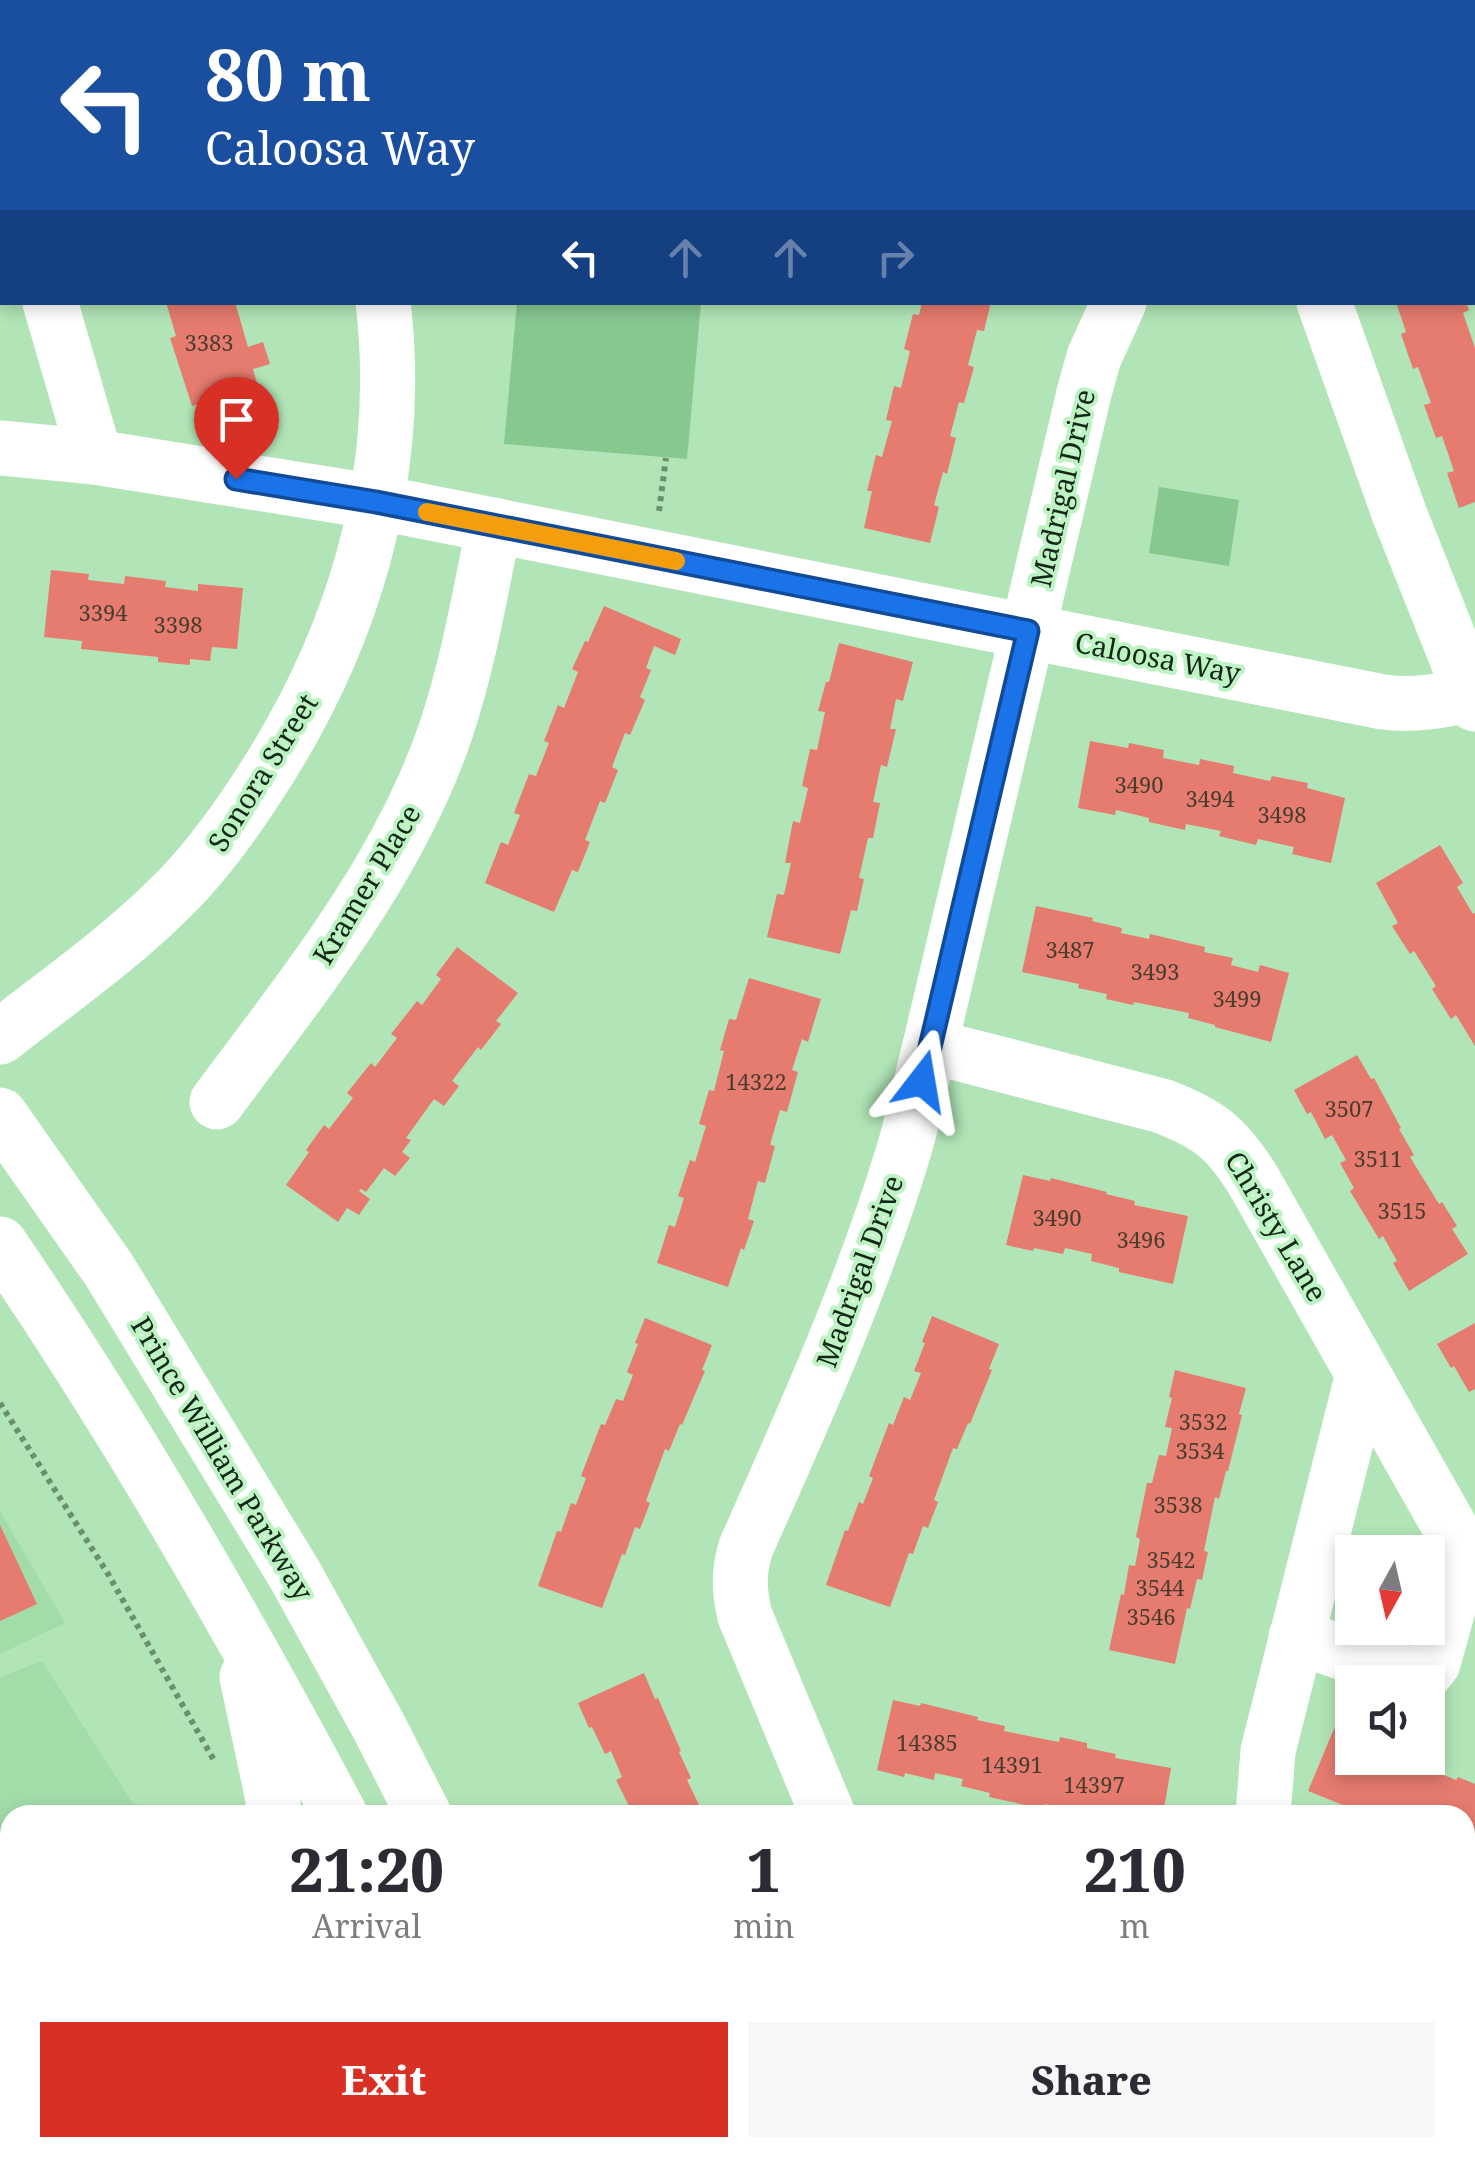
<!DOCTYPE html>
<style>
:root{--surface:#fff;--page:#f7f7f7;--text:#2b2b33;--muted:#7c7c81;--accent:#d93025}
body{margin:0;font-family:"Noto Serif",serif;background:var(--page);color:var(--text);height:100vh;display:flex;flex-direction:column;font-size:38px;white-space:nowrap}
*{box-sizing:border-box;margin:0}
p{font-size:32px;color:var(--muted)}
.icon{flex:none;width:55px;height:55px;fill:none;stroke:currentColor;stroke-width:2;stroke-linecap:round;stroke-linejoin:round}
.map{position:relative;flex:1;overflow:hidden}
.drawer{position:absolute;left:0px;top:1805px;width:1475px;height:352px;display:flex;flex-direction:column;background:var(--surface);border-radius:30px 30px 0 0;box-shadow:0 5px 15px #0003}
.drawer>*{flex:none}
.guide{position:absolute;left:0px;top:0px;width:1475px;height:305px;box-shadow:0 5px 15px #0003;background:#1a4fa0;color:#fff;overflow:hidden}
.needle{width:65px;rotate:188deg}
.tools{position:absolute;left:1335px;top:1535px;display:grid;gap:20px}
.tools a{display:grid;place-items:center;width:110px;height:110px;border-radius:0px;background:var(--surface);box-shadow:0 5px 15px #0003;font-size:50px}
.pin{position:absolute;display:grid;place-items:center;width:85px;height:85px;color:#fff;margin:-102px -42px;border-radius:50% 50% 50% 0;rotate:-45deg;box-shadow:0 0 10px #0007}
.pin .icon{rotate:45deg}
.me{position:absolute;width:110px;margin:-55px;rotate:14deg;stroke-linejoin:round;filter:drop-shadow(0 0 8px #0008)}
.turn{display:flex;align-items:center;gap:35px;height:210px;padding:0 40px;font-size:45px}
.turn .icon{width:130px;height:130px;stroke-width:2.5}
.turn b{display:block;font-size:70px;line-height:85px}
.lanes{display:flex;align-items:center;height:95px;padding:0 40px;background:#0003;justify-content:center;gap:50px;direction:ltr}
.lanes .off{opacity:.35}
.eta{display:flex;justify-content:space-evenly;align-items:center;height:170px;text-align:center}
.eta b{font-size:60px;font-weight:800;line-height:70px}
.cta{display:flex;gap:20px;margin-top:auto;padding:20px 40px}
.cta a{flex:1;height:115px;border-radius:0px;background:var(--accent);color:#fff;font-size:40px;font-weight:800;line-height:115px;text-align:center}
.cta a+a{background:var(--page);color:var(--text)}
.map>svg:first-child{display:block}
.built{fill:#a2dca9}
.green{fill:#87c790}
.building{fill:#e67b6f}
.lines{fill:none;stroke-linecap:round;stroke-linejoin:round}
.path{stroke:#6b906f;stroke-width:6;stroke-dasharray:5 5;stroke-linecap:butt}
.minor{stroke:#fff;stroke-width:55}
.highway{stroke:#fff;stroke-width:55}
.route-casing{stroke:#114b97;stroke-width:25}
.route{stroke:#1a73e8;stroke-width:18}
.slow{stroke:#f59e0b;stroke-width:18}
.labels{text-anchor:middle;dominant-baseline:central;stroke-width:8;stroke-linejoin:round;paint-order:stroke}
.number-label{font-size:22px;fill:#483d2d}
.street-label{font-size:28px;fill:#142817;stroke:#bef3c4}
</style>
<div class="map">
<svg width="1475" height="2157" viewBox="0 0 1475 2157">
<rect width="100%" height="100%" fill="#b1e5b7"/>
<!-- built -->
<g class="built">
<polygon points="0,1511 65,1623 0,1654"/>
<polygon points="42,1661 140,1815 10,1815 10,2148 351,2148 357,2157 0,2157 0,1677"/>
</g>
<!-- green -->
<g class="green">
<polygon points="517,303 701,303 687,459 504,444"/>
<polygon points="1159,487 1239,500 1229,566 1149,553"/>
</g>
<!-- building -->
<g class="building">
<polygon points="166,302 235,302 248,347 263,342 270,364 253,369 258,387 192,406 170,338 176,336"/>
<polygon points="922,302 991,302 984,331 977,330 968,365 974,367 964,403 959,402 950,436 956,438 947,474 943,472 934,505 939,507 930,543 864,528 872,491 867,491 876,455 882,457 892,421 886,420 894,386 901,388 910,351 904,349 913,314 919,315"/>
<polygon points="1396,302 1466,302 1469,310 1463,313 1475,348 1475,502 1459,508 1447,473 1454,471 1442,436 1436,438 1424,405 1431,403 1418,367 1413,369 1401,334 1406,332"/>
<polygon points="51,570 89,574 88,580 124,584 125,576 166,581 165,587 198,591 198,584 243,588 237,649 212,647 210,661 190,659 190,665 158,662 158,657 81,649 82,641 44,637"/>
<polygon points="604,606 681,639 675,655 654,646 646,668 651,670 640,697 645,700 630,735 625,733 612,767 618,770 605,803 600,801 585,840 590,842 578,872 572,870 554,912 485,883 501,842 508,845 520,815 514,813 529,774 536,776 549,743 544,741 558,705 564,708 578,672 572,669 585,641 588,642"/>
<polygon points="839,643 913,662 903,701 896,699 890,729 896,729 887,767 881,765 873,802 880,803 873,838 868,838 859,878 864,879 857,911 851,910 840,954 767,937 777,894 784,895 791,863 785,863 793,821 800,823 808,788 802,786 810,749 817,750 825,712 818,711 826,682 829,682"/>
<polygon points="1090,741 1128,748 1129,743 1164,750 1163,758 1199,765 1200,759 1234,766 1233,773 1270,781 1272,776 1308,783 1307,788 1345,798 1331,863 1292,854 1294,847 1258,839 1256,845 1219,836 1221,831 1186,824 1185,830 1149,822 1149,818 1116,810 1115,815 1078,808"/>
<polygon points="1440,845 1463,883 1457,887 1473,914 1475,913 1475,1046 1456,1015 1451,1019 1432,989 1436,986 1414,951 1410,954 1392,926 1398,923 1376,883"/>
<polygon points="1036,906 1093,918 1092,921 1122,928 1121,933 1149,939 1150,934 1205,947 1204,952 1233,958 1231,965 1258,972 1260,965 1289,973 1271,1042 1215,1027 1215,1025 1188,1018 1189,1013 1134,1002 1133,1005 1106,999 1107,994 1078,988 1079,984 1022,972"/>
<polygon points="457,947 518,993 496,1021 501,1024 481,1050 478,1047 452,1081 459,1086 444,1106 434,1099 406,1138 411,1140 402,1152 410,1158 395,1176 384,1168 366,1192 361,1189 359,1191 370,1199 359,1215 347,1208 338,1222 286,1185 309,1152 306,1150 324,1125 329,1129 353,1098 347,1093 371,1063 375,1067 397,1038 391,1034 417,1001 422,1005 441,979 436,975"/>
<polygon points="749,978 821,999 808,1042 802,1039 792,1070 798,1072 787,1112 780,1110 770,1145 775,1146 765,1183 758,1181 748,1219 754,1221 744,1250 741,1248 728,1287 657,1263 669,1225 675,1227 684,1198 678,1196 690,1160 695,1162 706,1126 699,1124 709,1090 714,1091 724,1051 720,1050 729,1019 736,1020"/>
<polygon points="1357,1055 1371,1079 1374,1078 1401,1128 1399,1129 1414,1155 1410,1157 1439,1204 1442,1202 1457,1226 1452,1229 1468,1254 1409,1291 1393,1263 1397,1261 1383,1236 1379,1239 1350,1191 1354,1188 1340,1163 1346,1160 1332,1135 1325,1139 1311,1112 1307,1114 1294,1090"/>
<polygon points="1023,1175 1050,1181 1051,1178 1107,1192 1106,1194 1135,1201 1134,1205 1188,1216 1173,1284 1119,1272 1119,1268 1091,1261 1092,1254 1065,1248 1063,1254 1034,1248 1033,1251 1006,1245"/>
<polygon points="932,1316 999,1344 989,1369 992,1370 970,1424 968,1423 957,1449 953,1448 934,1500 938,1502 928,1528 923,1526 913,1554 909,1553 890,1607 826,1585 845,1530 848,1531 859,1502 863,1504 873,1478 869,1476 889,1423 893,1425 904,1397 910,1400 921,1373 914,1371 925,1343 922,1342"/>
<polygon points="645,1318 712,1345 702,1370 705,1371 682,1425 680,1424 669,1451 665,1449 646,1501 650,1503 640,1529 635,1527 625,1555 622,1554 602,1608 538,1586 557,1531 561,1532 571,1503 576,1505 586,1478 581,1476 601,1424 605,1425 616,1399 623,1401 633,1375 627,1372 638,1344 635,1343"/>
<polygon points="1475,1323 1475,1389 1469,1392 1454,1366 1451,1368 1437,1344"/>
<polygon points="1175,1370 1246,1388 1239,1414 1242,1415 1228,1471 1226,1471 1219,1499 1215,1497 1204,1551 1208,1552 1202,1580 1197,1579 1190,1609 1187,1608 1175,1664 1109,1650 1121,1594 1124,1595 1129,1565 1135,1566 1140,1539 1136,1537 1147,1483 1152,1483 1159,1455 1166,1456 1172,1428 1165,1427 1172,1398 1169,1397"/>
<polygon points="0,1525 37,1604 0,1621"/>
<polygon points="644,1673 655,1699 658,1698 681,1751 679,1752 691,1778 687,1780 704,1815 627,1815 624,1808 629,1806 616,1780 622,1777 611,1751 605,1754 592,1727 589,1728 578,1703"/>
<polygon points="893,1700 920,1706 921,1703 978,1717 977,1720 1005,1726 1004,1731 1059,1742 1060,1737 1087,1743 1087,1748 1116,1754 1115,1758 1171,1768 1163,1815 1072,1815 1073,1810 1045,1804 1044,1809 989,1797 990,1793 961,1786 963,1779 935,1773 934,1780 905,1773 904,1777 877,1770"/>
<polygon points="1336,1724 1352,1731 1352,1758 1412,1758 1430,1765 1429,1769 1456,1780 1458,1777 1475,1784 1475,1863 1465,1860 1465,1815 1358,1815 1342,1808 1343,1805 1308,1791"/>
<polygon points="1465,2016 1475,2020 1475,2096 1465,2091"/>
<polygon points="784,2148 956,2148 960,2157 777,2157 774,2152"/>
<polygon points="1104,2148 1186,2148 1182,2157 1099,2157"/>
<polygon points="1371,2148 1425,2148 1437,2157 1363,2157"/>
</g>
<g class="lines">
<!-- path -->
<g class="path">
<polyline points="659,511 666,458"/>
<polyline points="0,1403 108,1574 215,1762"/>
<polyline points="408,2148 412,2157"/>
</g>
<!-- minor -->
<g class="minor">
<polyline points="282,0 284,2"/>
<polyline points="1315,2 1317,0"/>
<polyline points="0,146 2,151"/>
<polyline points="50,302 95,457"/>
<polyline points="1324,302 1399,513 1475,704"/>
<path d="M0,448L95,457L376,502L1383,702C1414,706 1440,701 1470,695"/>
<path d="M0,1037C57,992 119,949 170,898C203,866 230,829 255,791C352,645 404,479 383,302"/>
<path d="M930,1046L1162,1106C1209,1124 1226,1137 1253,1180L1451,1529L1460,1558L1459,1570L1433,1663L1424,1674L1410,1675L1296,1637"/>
<path d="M217,1102C303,986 397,872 445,733C468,665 480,595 494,525"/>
<path d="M828,1815L745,1616C739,1591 738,1572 746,1547C804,1417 863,1286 904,1150C914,1116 921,1081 930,1046L1084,393L1094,357L1119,302"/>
<polyline points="1263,1815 1268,1751 1363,1374"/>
<polyline points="1465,1930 1475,1934"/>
<polyline points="0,2070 10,2066"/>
<polyline points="1031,2157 1034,2148"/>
</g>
<!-- highway -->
<g class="highway">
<polyline points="0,1115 109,1270 295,1575 379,1727 424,1815"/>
<path d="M0,1244C125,1427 236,1619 340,1815"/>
<polyline points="247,1677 273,1799 273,1815"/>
<polyline points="474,2148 482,2157"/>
<polyline points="584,2148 588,2157"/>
</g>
</g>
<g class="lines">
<!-- route casing -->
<g class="route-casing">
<polyline id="route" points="236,479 376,502 1028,631 922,1081"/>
</g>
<!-- route -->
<use href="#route" class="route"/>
<!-- slow -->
<polyline class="slow" points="427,512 676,561"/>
</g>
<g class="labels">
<!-- number labels -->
<g class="number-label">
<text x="209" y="342">3383</text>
<text x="103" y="612">3394</text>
<text x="178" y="624">3398</text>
<text x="1139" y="784">3490</text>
<text x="1210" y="798">3494</text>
<text x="1282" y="814">3498</text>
<text x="1070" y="949">3487</text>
<text x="1155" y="971">3493</text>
<text x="1237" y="998">3499</text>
<text x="756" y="1081">14322</text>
<text x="1349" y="1108">3507</text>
<text x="1378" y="1158">3511</text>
<text x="1402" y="1210">3515</text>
<text x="1057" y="1217">3490</text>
<text x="1141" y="1239">3496</text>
<text x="1203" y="1421">3532</text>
<text x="1200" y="1450">3534</text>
<text x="1178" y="1504">3538</text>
<text x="1171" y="1559">3542</text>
<text x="1160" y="1587">3544</text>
<text x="1151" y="1616">3546</text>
<text x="927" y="1742">14385</text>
<text x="1012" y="1764">14391</text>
<text x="1094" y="1784">14397</text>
</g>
<!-- street labels -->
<g class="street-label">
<text transform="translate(1062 488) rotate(-77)">Madrigal Drive</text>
<text transform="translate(1158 657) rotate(11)">Caloosa Way</text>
<text transform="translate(262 772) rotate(-58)">Sonora Street</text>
<text transform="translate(366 884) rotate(-59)">Kramer Place</text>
<text transform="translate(1277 1226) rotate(59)">Christy Lane</text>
<text transform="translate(859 1271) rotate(-70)">Madrigal Drive</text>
<text transform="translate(223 1458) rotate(59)">Prince William Parkway</text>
</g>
</g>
</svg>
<div class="tools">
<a><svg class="needle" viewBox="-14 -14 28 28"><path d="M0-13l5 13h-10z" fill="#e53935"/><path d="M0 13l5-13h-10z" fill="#7c7c81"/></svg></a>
<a><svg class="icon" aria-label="sound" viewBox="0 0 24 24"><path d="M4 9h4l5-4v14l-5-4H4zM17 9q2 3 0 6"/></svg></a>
</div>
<div class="pin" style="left:236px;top:479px;background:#d93025"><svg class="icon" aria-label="arrive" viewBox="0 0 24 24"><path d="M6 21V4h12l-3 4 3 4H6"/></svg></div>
<svg class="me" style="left:922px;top:1081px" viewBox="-20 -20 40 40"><path d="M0-17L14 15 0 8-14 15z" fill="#1a73e8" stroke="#fff" stroke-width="4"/></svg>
<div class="guide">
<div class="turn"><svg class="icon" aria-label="left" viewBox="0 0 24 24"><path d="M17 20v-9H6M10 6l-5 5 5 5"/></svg><div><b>80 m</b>Caloosa Way</div></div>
<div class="lanes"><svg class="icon" aria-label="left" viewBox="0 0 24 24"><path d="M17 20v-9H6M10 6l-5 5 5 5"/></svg><svg class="icon off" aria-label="ahead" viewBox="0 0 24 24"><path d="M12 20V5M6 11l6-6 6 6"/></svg><svg class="icon off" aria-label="ahead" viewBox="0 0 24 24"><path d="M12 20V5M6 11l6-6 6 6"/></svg><svg class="icon off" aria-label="right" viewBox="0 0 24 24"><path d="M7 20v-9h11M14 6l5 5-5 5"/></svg></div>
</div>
<section class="drawer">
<div class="eta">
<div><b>21:20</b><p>Arrival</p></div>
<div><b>1</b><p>min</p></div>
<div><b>210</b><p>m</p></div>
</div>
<div class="cta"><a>Exit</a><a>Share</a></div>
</section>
</div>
